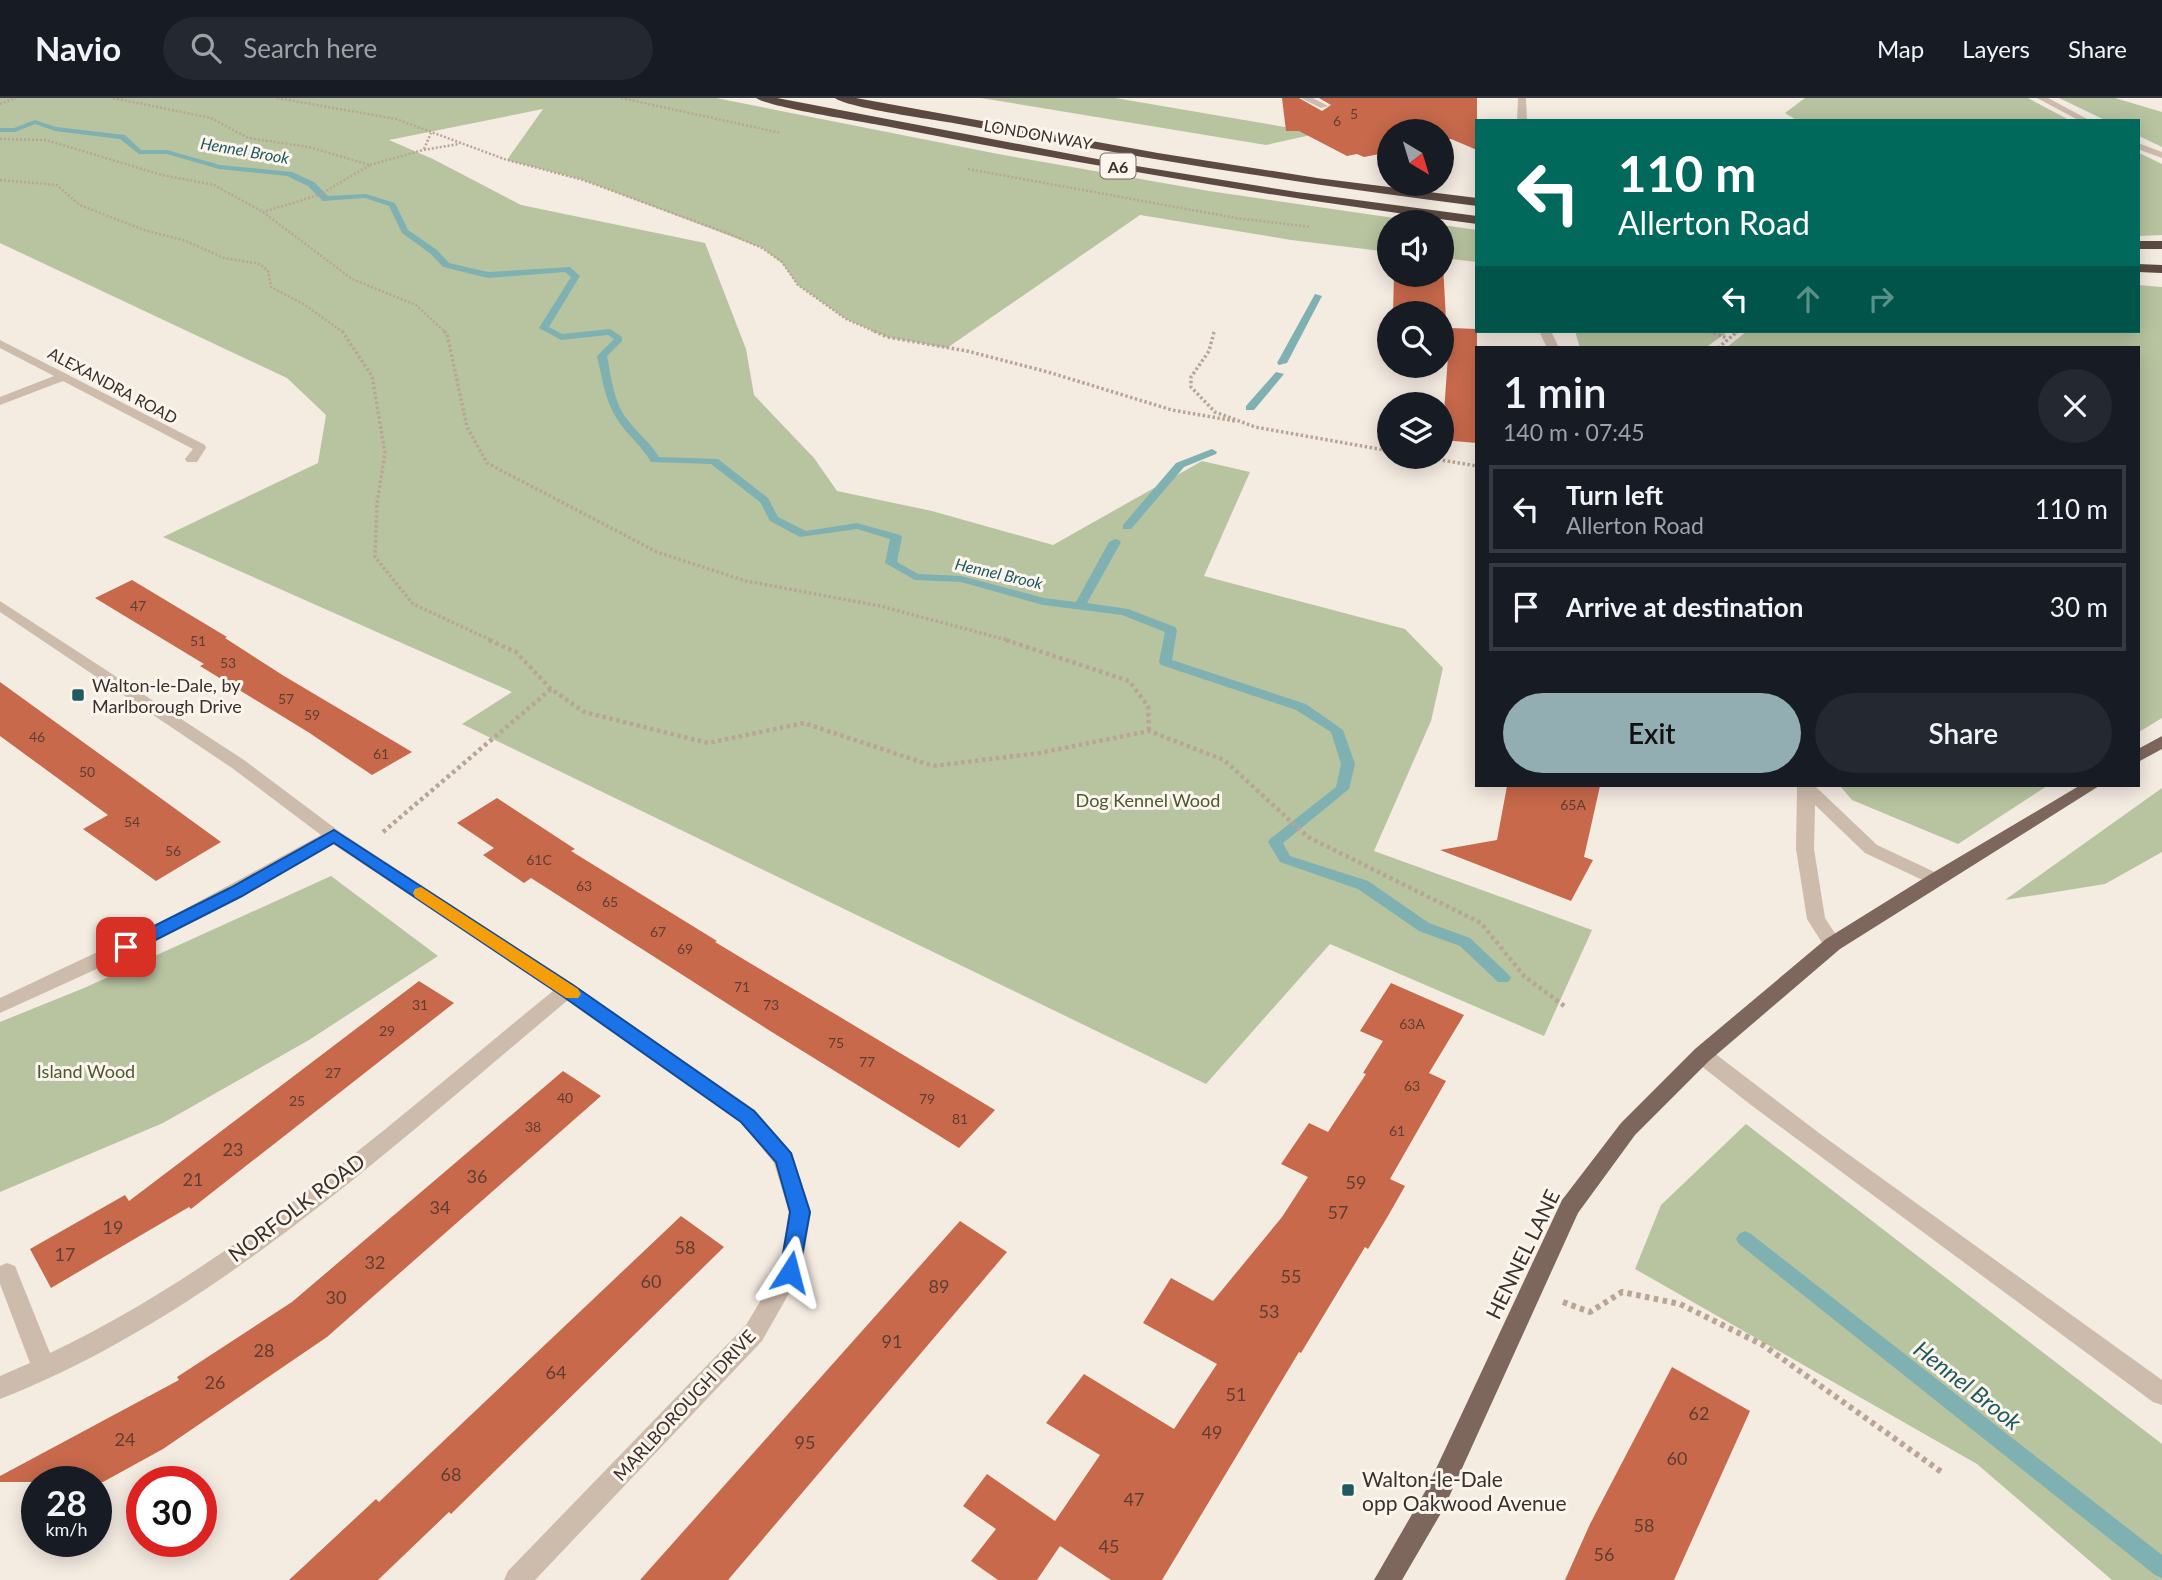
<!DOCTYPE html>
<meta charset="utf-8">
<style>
:root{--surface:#171b24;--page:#242831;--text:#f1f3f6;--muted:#9ea1a6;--line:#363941;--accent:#92aeb2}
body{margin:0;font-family:Lato,sans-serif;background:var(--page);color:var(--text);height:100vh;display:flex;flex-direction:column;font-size:26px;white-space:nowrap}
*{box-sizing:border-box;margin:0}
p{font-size:23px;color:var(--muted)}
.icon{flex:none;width:38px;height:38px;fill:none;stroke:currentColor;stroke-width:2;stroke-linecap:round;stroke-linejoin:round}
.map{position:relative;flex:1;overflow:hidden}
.panel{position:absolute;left:1475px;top:248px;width:665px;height:441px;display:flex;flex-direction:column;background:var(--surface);border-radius:0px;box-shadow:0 4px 18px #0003}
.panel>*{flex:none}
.guide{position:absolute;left:1475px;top:21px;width:665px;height:214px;border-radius:0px;box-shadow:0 4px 18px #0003;background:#00695c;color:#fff;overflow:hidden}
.needle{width:46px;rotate:142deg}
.controls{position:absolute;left:1377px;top:21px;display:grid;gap:14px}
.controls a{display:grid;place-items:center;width:77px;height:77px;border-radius:50%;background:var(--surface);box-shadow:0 4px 18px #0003;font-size:35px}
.speed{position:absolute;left:21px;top:1368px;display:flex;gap:14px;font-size:35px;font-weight:700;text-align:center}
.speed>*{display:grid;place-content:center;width:91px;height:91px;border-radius:50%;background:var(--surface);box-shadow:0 4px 18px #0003;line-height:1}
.speed small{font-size:18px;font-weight:400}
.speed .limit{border:10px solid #d22;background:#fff;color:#111}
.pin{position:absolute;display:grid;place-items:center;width:60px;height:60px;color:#fff;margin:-30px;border-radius:14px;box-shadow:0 4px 10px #0006}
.me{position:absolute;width:77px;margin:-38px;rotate:9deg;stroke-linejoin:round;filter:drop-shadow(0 0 5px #0008)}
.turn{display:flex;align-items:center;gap:24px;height:147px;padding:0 28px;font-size:32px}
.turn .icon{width:91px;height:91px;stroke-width:2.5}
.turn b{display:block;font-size:49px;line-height:60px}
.lanes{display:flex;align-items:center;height:66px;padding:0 28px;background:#0003;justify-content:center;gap:35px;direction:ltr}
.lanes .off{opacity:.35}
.round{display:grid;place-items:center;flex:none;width:74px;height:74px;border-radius:37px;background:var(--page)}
.head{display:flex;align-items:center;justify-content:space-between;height:119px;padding:0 28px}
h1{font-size:42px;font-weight:600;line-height:52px}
.primary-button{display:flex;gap:14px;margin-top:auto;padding:14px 28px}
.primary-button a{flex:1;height:80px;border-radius:42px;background:var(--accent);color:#111;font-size:28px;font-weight:600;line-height:80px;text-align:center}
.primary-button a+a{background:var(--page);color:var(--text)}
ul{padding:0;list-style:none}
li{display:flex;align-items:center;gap:21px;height:88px;margin:0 14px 10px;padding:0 14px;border:4px solid var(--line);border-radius:0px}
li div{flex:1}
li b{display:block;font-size:26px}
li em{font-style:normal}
header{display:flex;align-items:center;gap:42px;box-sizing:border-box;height:98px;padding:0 35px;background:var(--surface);border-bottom:2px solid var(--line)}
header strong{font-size:33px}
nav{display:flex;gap:38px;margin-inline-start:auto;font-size:24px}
.search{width:490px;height:63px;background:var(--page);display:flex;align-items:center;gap:18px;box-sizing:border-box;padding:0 24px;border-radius:38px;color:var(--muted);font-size:26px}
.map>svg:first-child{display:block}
.green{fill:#b8c4a0}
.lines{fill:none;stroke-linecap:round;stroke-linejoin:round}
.stream{fill:#7fb0b2;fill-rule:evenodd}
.building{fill:#c8694b}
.path-far3{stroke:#b9a596;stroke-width:2.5;stroke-dasharray:2 2;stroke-linecap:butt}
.path-far2{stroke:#b9a596;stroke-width:3.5;stroke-dasharray:2.5 2.5;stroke-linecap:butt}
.path-far1{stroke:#b9a596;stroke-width:4.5;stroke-dasharray:3.5 3.5;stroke-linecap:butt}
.path{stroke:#b9a596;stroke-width:6;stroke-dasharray:4.5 4.5;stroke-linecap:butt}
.minor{fill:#cdbbac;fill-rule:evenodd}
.major{fill:#7d675c;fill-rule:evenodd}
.highway{fill:#5c4a42;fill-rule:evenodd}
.route{fill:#1a73e8;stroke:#114b97;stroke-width:2}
.slow{fill:#f59e0b}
.poi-dot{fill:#1f5a5e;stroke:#fbf5ee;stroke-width:2.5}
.labels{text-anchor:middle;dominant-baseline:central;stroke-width:6;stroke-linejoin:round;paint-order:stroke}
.number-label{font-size:14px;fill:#5e3e33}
.far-street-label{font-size:16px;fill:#3b302b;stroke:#fbf5ee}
.far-water-label{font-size:16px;font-style:italic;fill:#1f5a5e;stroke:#fbf5ee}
.shield{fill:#fbf5ee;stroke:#756b66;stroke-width:2}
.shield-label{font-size:16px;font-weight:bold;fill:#3b302b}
.poi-label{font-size:18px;fill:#3b302b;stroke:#fbf5ee;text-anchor:start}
.park-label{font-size:18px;fill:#4a5a2e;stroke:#fbf5ee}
.near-number-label{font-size:18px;fill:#5e3e33}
.street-label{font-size:18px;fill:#3b302b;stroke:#fbf5ee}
.near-street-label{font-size:21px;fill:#3b302b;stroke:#fbf5ee}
.near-poi-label{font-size:21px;fill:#3b302b;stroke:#fbf5ee;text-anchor:start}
.near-water-label{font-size:23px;font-style:italic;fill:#1f5a5e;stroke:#fbf5ee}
</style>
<header>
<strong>Navio</strong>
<div class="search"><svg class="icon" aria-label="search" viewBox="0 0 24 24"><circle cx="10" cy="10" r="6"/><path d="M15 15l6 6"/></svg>Search here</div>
<nav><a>Map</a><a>Layers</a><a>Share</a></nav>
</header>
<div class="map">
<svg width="2162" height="1482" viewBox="0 0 2162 1482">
<rect width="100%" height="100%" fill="#f4ebe1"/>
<!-- green -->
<g class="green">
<polygon points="0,0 716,0 998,56 1209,93 1422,124 1390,124 1389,154 1291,142 1140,117 947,250 887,239 846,221 798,187 782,165 762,150 583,82 507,62 543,11 389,42 433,61 521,107 705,145 746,251 754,297 814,360 837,393 932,413 1053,447 1202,363 1250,374 1204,478 1405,531 1443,570 1431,623 1374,753 1592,832 1544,938 1330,846 1206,986 462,626 512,594 163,439 318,365 326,317 287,280 0,145"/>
<polygon points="981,0 1115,0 1320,35 1266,47"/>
<polygon points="1805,0 2028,0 2071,23 1798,23 1785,15"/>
<polygon points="2059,0 2115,0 2162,14 2162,49 2139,38 2138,23 2107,23"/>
<polygon points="2139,55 2162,66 2162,137 2139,138"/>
<polygon points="1442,127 1477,132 1477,164 1442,160"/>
<polygon points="2139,187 2162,189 2162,620 2139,634 2138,250 1726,250 1747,233 2138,233"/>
<polygon points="1575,233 1729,233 1705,250 1580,250"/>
<polygon points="1840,688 2047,688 1958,746 1852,702"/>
<polygon points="2162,690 2162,754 2105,786 2005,802"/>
<polygon points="331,778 438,858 309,942 163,1025 0,1094 0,924 84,890"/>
<polygon points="1746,1026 2162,1346 2162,1482 2112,1482 1977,1366 1635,1171 1661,1107"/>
</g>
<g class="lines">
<!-- stream -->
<g class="stream">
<path d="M35,22L56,29L125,37L141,52H167L220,67L292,74L314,84L328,98L366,96L395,105L408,132L437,152L449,165L488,174L570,169L580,178L549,229L562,236L610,231L622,239V243L607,258C611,278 614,305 627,321C637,335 650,344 659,359L718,361L768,400L778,419L806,433L857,425L900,437L902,439L897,464L918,476L961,478L1044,500L1076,504L1109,444L1115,441L1119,442L1121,444L1087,505L1128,511L1175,529L1177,532L1172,562L1306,606L1343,632L1355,666L1349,691L1283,745L1290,758L1368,783L1429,825L1470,840L1508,876L1511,880L1508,884H1498L1460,848L1419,833L1358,791L1280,764L1268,744L1270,741L1336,689L1341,666L1331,634L1296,612L1161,567L1159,564L1165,534L1122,517L1043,507L961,484L915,482L885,465L890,441L857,431L800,439L770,423L760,404L711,366L651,364C642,348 627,337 617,321C605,303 602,279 597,258L614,241L608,237L561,242L539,230L571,179L565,174L488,180L443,169L431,156L402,135L389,108L365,100L323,103L308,88L287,78L219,71L167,56H139L120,41L55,33L35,26L15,34H0V30H14Z"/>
<polygon points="1315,196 1322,198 1287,265 1279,267 1277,265"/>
<polygon points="1276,274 1284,276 1254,312 1246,312 1246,308"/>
<polygon points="1212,351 1217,354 1216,356 1184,369 1131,431 1123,431 1123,427 1176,365"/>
<polygon points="1745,1133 1751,1136 2162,1457 2162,1480 2155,1477 1739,1146 1736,1141 1739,1136"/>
</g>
</g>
<!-- building -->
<g class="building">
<polygon points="1282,0 1299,0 1322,13 1331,7 1319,0 1477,0 1477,52 1451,41 1442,43 1442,33 1390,33 1390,54 1364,59 1357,56 1347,58 1299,33 1286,33"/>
<polygon points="1443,167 1448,257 1442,256 1442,215 1393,215 1394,177 1442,177"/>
<polygon points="1450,230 1477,231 1477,345 1442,342"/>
<polygon points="132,482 227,539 225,540 284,578 412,654 372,677 308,634 200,568 204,566 95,500"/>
<polygon points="0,584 177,712 221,744 156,783 114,753 83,731 108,717 0,638"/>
<polygon points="1507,688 1600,688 1584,759 1593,762 1571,803 1440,752 1497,742"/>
<polygon points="497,700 575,751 571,753 717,843 715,844 995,1012 959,1050 767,931 531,780 524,785 483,757 494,750 457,725"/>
<polygon points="419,883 454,905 191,1111 189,1109 51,1190 30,1151 125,1097 129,1103"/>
<polygon points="1391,885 1464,917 1429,975 1446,983 1390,1081 1405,1088 1388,1118 1368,1151 1365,1149 1301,1255 1299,1254 1162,1482 1111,1482 1060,1448 1037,1482 998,1482 971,1463 996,1431 963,1408 987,1376 1055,1423 1100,1357 1046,1325 1084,1276 1174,1331 1217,1266 1143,1225 1171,1180 1213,1203 1282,1119 1308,1079 1281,1066 1309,1025 1328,1034 1366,976 1363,975 1383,943 1360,933"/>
<polygon points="563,973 601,998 327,1239 163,1351 103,1384 0,1384 0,1378 179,1282 177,1279 292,1204"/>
<polygon points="681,1118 724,1149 451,1416 449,1414 378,1482 289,1482 376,1401 379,1404"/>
<polygon points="960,1123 1007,1154 728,1482 640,1482"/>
<polygon points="1672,1269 1750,1313 1674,1482 1565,1482 1590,1426"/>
</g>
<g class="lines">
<!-- path-far3 -->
<g class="path-far3">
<polyline points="113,0 211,20 248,40 309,49 370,67 319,97 263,114"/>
<polyline points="277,0 396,21 507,62 583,82 732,137 762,150 782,164 798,187 846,221 878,235"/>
<polyline points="621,0 781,35"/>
<polyline points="0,6 16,0"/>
<polyline points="0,41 46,42 162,77 214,87 263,114 352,181 416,207 446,235"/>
<polyline points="424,51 431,35"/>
<polyline points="370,67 423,52 459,46"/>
<polyline points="968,71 1236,120 1311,129"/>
<polyline points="0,82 57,87 80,107 144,132 186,143 224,160 260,166 268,173 271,189 305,207 344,235"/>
<polyline points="1708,233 1714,235"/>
<polyline points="1736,235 1738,233"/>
</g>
<!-- path-far2 -->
<g class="path-far2">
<polyline points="342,233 372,278 385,355 377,405 375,459 413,506 493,543"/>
<polyline points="444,233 447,236 467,329 487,365 657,454 746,483 880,508 1011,543"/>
<polyline points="874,233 887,239 967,253 1048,274 1172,312 1235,323"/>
<polyline points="1709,233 1727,240"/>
<polyline points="1214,234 1209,253 1191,279 1191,289 1215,314 1255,329 1390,353"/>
<polyline points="1718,250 1738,233"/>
<polyline points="1423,359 1477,368"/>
</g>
<!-- path-far1 -->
<g class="path-far1">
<polyline points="489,542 516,554 551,591"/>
<polyline points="1006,542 1129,583 1148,608 1149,633"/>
<polyline points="383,734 551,591 584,614 708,645 804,625 933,668 1039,655 1149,633 1224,662 1308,739 1481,825 1524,878 1567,910"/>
</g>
<!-- path -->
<polyline class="path" points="1563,1204 1590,1214 1622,1194 1680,1206 1763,1247 1943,1375"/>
<!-- minor -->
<g class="minor">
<polygon points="1301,0 1313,0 1328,8 1321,10"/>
<polygon points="1518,0 1526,0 1527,23 1517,23"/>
<polygon points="2037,0 2048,0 2091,23 2080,23"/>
<polygon points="2138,45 2162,54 2162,60 2138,51"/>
<polygon points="1539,233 1551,233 1559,250 1547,250"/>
<polygon points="0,242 205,347 206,350 197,364 187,364 185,361 193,351 63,283 0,307 0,299 54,278 0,250"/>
<path d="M0,503L244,662L340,734L574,887L755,1012L792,1055L811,1114L801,1174L762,1243L535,1482H504L508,1473L746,1227L779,1172L789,1114L774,1065L741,1024L568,902C395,1046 211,1219 0,1301V1278L30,1265L0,1186V1168L7,1165L15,1168L50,1255C237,1166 394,1022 553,893L333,746L134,854L0,915V900L163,823L321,737L232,670L0,514Z"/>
<polygon points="1797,688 1815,688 1877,747 1941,777 1944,781 1941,785 1929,785 1865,755 1815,707 1814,751 1825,820 1842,846 1840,851 1826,851 1807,821 1796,751"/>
<polygon points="1702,949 1709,951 1823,1038 2162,1282 2162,1307 2153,1304 1751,1007 1695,963 1692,957 1695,951"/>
</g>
<!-- major -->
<g class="major">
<polygon points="2162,638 2162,651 2138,664 2138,651"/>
<polygon points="2079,688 2099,688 1840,851 1709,963 1635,1037 1578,1115 1444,1410 1402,1482 1374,1482 1426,1392 1562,1102 1621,1025 1695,951 1826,841 1929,777"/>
</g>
<!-- highway -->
<g class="highway">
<path d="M756,0H777L1118,65L1297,94L1477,118V126C1280,100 1085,67 890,29C865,24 771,10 756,0Z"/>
<path d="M835,0H856L1158,55L1317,80L1477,100V108C1301,86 1127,58 953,25C931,21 848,10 835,0Z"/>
<rect x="2138" y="143" width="24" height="8"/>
<polygon points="2138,166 2162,167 2162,175 2138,174"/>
</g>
</g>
<!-- route -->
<polygon class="route" points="334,732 573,887 754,1013 791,1055 810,1114 798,1180 790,1183 783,1180 780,1174 790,1114 776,1064 741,1024 561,897 334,745 242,798 132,854 120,854 117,849 120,845 230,790"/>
<!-- slow -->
<polygon class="slow" points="421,789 578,891 581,896 578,900 566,900 415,799 413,795 415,791"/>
<!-- markers -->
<g class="poi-dot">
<rect x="71" y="590" width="14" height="14" rx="3.5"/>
<rect x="1341" y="1385" width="14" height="14" rx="3.5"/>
</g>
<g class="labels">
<!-- number labels -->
<g class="number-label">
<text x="1354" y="15">5</text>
<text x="1337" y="22">6</text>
<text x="138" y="507">47</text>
<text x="198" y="542">51</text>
<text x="228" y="564">53</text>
<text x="286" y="600">57</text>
<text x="312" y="616">59</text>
<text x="37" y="638">46</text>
<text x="381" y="655">61</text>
<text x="87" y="673">50</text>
<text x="1573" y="706">65A</text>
<text x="132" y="723">54</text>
<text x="173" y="752">56</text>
<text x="539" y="761">61C</text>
<text x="584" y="787">63</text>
<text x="610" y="803">65</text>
<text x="658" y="833">67</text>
<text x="685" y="850">69</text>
<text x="742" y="888">71</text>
<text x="420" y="906">31</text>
<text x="771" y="906">73</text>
<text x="1412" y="925">63A</text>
<text x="387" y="932">29</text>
<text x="836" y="944">75</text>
<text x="867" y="963">77</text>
<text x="333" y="974">27</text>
<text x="1412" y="987">63</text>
<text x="565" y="999">40</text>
<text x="927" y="1000">79</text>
<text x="297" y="1002">25</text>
<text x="960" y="1020">81</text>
<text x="533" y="1028">38</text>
<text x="1397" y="1032">61</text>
</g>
<!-- far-street labels -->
<g class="far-street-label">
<text transform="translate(1038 36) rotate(10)">LONDON WAY</text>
<text transform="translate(113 287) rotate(28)">ALEXANDRA ROAD</text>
</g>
<!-- far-water labels -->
<g class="far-water-label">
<text transform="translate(245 52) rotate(10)">Hennel Brook</text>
<text transform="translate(999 475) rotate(13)">Hennel Brook</text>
</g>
<!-- shield labels -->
<rect class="shield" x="1100.5" y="55.5" width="35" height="25" rx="5"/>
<g class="shield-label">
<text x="1118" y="68">A6</text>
</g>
<!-- poi labels -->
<g class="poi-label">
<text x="92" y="587">Walton-le-Dale, by<tspan x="92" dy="21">Marlborough Drive</tspan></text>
</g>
<!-- park labels -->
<g class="park-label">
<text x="1148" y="702">Dog Kennel Wood</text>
<text x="86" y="973">Island Wood</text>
</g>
<!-- near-number labels -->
<g class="near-number-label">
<text x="233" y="1051">23</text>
<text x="477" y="1078">36</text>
<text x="193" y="1081">21</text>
<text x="1356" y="1084">59</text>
<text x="440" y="1109">34</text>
<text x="1338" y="1114">57</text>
<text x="113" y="1129">19</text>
<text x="685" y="1149">58</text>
<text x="65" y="1156">17</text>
<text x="375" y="1164">32</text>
<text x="1291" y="1178">55</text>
<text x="651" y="1183">60</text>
<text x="939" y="1188">89</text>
<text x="336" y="1199">30</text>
<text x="1269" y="1213">53</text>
<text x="892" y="1243">91</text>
<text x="264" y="1252">28</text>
<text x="556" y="1274">64</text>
<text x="215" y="1284">26</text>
<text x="1236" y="1296">51</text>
<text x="1699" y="1315">62</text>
<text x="1212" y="1334">49</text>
<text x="125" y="1341">24</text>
<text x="805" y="1344">95</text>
<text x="1677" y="1360">60</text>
<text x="451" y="1376">68</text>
<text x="1134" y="1401">47</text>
<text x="1644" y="1427">58</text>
<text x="1109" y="1448">45</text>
<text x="1604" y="1456">56</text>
</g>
<!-- street labels -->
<g class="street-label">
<text transform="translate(684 1307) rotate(-47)">MARLBOROUGH DRIVE</text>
</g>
<!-- near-street labels -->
<g class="near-street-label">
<text transform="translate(296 1109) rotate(-37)">NORFOLK ROAD</text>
<text transform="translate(1522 1156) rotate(-64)">HENNEL LANE</text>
</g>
<!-- near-poi labels -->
<g class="near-poi-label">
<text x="1362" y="1380">Walton-le-Dale<tspan x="1362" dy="24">opp Oakwood Avenue</tspan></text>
</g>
<!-- near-water labels -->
<g class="near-water-label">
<text transform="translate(1968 1287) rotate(38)">Hennel Brook</text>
</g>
</g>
</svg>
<div class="controls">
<a><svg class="needle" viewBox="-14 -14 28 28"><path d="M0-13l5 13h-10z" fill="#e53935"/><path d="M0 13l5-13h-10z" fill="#9ea1a6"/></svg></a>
<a><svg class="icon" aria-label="sound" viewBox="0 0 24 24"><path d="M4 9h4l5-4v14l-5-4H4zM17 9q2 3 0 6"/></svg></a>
<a><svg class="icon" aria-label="search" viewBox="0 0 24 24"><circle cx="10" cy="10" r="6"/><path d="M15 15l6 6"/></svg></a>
<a><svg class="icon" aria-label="layers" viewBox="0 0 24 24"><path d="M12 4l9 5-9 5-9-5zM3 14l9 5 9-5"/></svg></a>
</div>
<div class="speed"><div>28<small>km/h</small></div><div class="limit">30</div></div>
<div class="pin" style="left:126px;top:849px;background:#d93025"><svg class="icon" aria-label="arrive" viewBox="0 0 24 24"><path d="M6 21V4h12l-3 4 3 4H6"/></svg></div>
<svg class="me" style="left:790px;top:1174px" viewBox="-20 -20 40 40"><path d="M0-17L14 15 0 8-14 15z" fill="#1a73e8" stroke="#fff" stroke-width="4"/></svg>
<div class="guide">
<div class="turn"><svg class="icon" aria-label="left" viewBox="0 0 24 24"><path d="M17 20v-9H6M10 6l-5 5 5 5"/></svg><div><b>110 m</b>Allerton Road</div></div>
<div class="lanes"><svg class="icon" aria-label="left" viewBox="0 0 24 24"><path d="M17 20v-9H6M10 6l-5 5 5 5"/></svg><svg class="icon off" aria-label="ahead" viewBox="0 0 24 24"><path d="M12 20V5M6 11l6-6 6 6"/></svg><svg class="icon off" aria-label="right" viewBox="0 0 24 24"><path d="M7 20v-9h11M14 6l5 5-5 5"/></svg></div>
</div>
<section class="panel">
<div class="head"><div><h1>1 min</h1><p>140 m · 07:45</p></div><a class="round"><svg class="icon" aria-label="close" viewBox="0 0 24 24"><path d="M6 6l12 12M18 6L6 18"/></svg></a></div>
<ul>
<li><svg class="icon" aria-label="left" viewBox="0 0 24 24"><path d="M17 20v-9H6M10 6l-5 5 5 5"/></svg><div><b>Turn left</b><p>Allerton Road</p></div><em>110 m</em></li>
<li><svg class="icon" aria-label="arrive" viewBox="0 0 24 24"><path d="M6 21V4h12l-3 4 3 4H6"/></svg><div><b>Arrive at destination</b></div><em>30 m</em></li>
</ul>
<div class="primary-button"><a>Exit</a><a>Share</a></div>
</section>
</div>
